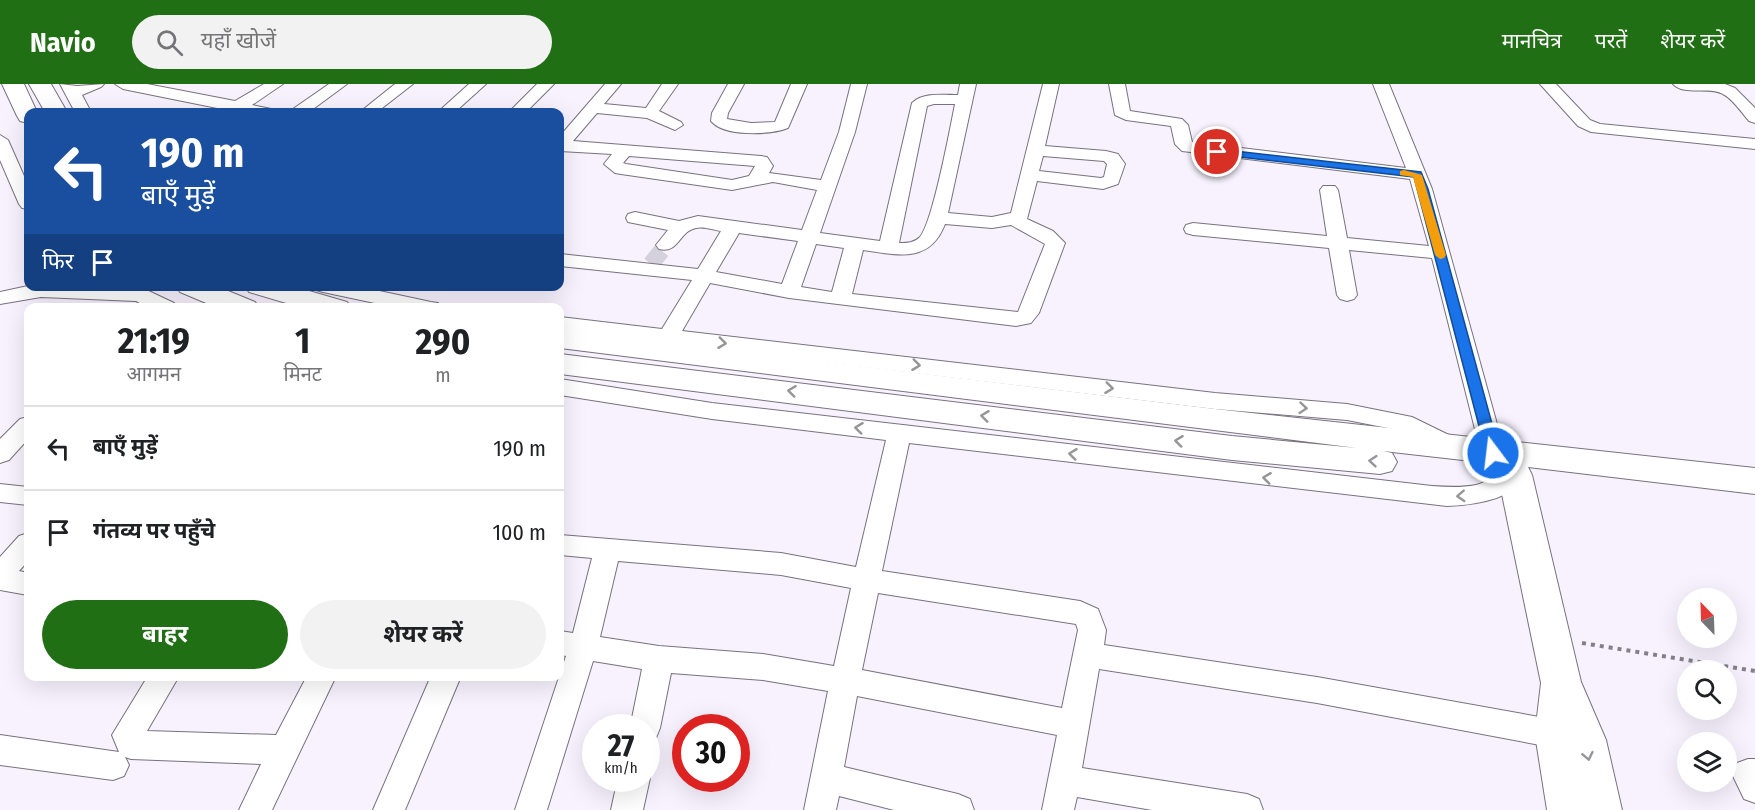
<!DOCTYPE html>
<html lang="hi">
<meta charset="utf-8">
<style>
:root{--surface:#fff;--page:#f2f2f2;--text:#202124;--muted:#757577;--line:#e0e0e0;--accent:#206f14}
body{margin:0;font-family:"Fira Sans Condensed","Noto Sans Devanagari",sans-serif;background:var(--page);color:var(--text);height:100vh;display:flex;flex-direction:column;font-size:22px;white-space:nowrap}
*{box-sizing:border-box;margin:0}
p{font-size:20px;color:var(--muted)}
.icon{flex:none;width:33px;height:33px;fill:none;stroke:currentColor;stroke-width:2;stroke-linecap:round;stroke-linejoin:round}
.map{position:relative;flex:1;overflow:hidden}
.drawer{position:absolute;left:24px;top:219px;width:540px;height:378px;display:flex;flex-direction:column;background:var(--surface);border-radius:12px;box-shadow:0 6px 24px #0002}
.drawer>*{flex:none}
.hud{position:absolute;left:24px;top:24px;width:540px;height:183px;border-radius:12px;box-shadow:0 6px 24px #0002;background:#1a4fa0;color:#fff;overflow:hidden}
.needle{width:39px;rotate:337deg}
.controls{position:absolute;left:1677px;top:504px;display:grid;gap:12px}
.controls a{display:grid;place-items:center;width:60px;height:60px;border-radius:50%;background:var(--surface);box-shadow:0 6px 24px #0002;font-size:30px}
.speed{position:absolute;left:582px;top:630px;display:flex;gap:12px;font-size:30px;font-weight:700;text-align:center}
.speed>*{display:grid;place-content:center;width:78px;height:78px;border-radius:50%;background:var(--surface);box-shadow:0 6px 24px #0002;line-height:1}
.speed small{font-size:15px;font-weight:400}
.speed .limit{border:9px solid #d22;background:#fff;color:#111}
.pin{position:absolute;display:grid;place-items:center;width:51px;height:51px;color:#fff;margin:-26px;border:3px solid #fff;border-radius:50%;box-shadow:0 2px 6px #0007}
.me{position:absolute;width:66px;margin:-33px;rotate:345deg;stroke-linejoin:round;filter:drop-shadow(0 0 4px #0008)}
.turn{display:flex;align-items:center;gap:21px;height:126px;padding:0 18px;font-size:27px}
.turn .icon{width:78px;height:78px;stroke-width:2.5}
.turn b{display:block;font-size:42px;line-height:51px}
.then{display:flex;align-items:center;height:57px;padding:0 18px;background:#0003;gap:12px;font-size:22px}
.eta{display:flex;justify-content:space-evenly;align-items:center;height:102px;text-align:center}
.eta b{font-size:36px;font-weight:700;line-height:42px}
.action{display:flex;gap:12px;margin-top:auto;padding:12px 18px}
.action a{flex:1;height:69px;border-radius:36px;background:var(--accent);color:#fff;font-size:24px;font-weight:700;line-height:69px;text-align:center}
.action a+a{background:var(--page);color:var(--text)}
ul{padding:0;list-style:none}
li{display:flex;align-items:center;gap:18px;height:84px;padding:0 18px;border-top:2px solid var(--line)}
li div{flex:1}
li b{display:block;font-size:22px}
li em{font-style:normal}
header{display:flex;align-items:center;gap:36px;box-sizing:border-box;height:84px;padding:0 30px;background:var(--accent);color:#fff}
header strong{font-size:28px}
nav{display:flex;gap:33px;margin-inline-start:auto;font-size:21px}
.search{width:420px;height:54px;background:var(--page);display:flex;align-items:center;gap:15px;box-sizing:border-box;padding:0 21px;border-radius:33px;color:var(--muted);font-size:22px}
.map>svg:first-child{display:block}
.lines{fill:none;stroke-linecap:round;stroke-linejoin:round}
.minor-tunnel{stroke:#d5d1dc;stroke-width:17;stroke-dasharray:17 9;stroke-linecap:butt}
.minor-casing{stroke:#78727f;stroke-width:2}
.highway-casing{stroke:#78727f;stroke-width:2}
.path{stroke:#848089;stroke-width:4;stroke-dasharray:4 5;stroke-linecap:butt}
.minor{fill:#fff;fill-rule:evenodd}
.highway{fill:#fff;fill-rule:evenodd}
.oneway{stroke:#969597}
.route{fill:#1a73e8;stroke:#114b97;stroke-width:1.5}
.slow{fill:#f59e0b}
</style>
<header>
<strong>Navio</strong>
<div class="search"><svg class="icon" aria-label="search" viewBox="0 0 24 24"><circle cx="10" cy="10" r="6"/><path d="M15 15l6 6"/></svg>यहाँ खोजें</div>
<nav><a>मानचित्र</a><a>परतें</a><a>शेयर करें</a></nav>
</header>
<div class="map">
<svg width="1755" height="726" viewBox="0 0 1755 726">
<rect width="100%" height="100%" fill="#f7f2fe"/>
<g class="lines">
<!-- minor-tunnel -->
<polyline class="minor-tunnel" points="651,180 666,161"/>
<!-- minor casing -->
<g class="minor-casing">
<g id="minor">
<polygon points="60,0 77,2 104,0 101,3 82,11 91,28 75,28"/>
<polygon points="115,0 147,0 235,17 264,0 283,0 252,21 271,25 273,28 237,28 123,5"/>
<polygon points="329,0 347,0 309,28 291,28 293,25"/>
<polygon points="395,0 413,0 377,28 360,28"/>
<polygon points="469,0 486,0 455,28 438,28"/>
<polygon points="537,0 554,0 526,28 509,28"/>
<path d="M605,0H621L604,20L646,24L662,0H678L659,27L681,38L683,41L675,46L647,34L597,29L573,57L761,72L767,73L773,82L769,89L821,96L839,48L851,0H867L855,48L820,149L880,157L912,19C923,8 943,11 958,11L960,0H976L948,129L992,133L1011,129L1043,0H1059L1045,62L1106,67L1118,70L1125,80L1118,100L1103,105L1037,97L1027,135L1053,147L1065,159L1039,229L1031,239L1016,242L789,214L710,199L682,247L1215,309L1347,320L1412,333L1457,355L1461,361L1457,367L1449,370L1398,346L1347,336L1215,325L560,247V233L662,245L692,196L560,182V170L698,185L721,147C714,146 703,142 696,144C679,147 679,170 659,165L656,161L668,146L628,138L626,134L628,130L635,128L679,137L698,132L802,146L817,106L773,98L732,106L621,90L615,89L604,80L612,70L560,67V52ZM934,20H955C950,45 933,138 920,153C914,159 907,159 899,159L927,22ZM629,72L755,82L749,92L732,96L626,80L623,79ZM1043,72L1104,77L1107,80L1104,93L1101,94L1039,87ZM945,140L992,144L1011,141L1045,160L1018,228L852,210L863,166C897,171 930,180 945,140ZM739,149L798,157L782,200L716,188ZM816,160L844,164L832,208L801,203Z"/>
<path d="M728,0H744L728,29L727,35L751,39L775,38L791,0H807L788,44C770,51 724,53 711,37L712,29Z"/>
<polygon points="1109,0 1125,0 1130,27 1182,35 1188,41 1192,58 1406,84 1373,0 1389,0 1432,105 1505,369 1502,375 1493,378 1484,375 1481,369 1432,174 1349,166 1357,211 1354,215 1347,217 1340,215 1337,211 1329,164 1193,151 1186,149 1184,145 1186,141 1193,139 1327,152 1320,106 1323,102 1335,102 1338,106 1347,154 1429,162 1410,95 1182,67 1175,60 1171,42 1126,36 1115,31"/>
<polygon points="1540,0 1556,0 1590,36 1600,40 1755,55 1755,65 1591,48 1578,42"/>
<path d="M1673,0H1725L1735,4L1755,24V39L1749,37C1742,29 1733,15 1723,10C1709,2 1684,12 1673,0Z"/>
<polygon points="0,51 8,56 28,101 28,125 22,124 19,120 0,76"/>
<polygon points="28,202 138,202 174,219 177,224 149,224 136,217 41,213 0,220 0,208"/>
<polygon points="313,202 356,202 431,218 438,219 441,224 398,224 323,208 316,206"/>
<path d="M560,295L712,319L1432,402C1447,403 1461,404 1476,401C1494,397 1504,379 1524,385L1527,391C1513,416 1473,421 1447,422L909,359L882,487L1080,517L1098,525L1106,546L1104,561L1317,593L1556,636L1567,640L1571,650L1567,660L1556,664L1317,619L1099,585L1082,684L1247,710L1259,715L1263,726H1152L1077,713L1074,726H1042L1057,651L857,612L844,683L958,710L970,715L974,726H894L839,712L836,726H804L828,607L763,596L671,589L660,644L656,654L646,658V644H630L642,585L593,577L547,726H515L566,572L560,571V547L573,549L592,474L560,471V451L781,469L856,483L886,356L712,335L560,311ZM618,477L781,491L851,504L834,582L763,570L659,562L600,553ZM878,509L1076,540L1078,546L1062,624L862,586Z"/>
<polygon points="28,333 28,355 9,376 0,379 0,355 20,335"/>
<polygon points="0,400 28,403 28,421 0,418"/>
<polygon points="28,449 28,477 19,487 28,489 28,511 0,506 0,473 19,452"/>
<polygon points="148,592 179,592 147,647 276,651 307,592 336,592 272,726 239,726 261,680 131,675 125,673 129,681 124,692 113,696 0,681 0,651 119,668 112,651"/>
<polygon points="431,592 461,592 405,726 373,726"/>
<polygon points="1748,675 1755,675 1755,719 1744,715 1732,690 1737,679"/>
<polygon points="646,686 650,694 643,726 611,726 618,694 646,694"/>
</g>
</g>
<!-- highway casing -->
<g class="highway-casing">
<g id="highway">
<polygon points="2,0 24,0 37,28 28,28 28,39 20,37 17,32"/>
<polygon points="29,0 51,0 67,28 45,28"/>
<polygon points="176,202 216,202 255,218 259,224 218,224 180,208"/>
<polygon points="245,202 292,202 347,218 351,224 303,224 249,208"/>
<polygon points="560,246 1215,325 1755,384 1755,410 1528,383 1532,391 1581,598 1606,656 1622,726 1547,726 1535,650 1541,599 1498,391 1503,382 1507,381 1383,367 1392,369 1397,378 1392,387 1380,390 1232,376 560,290 560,270 1232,352 1357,364 560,264"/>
</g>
</g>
<!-- path -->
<polyline class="path" points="1582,559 1755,587"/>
<!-- minor -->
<use href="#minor" class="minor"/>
<!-- highway -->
<use href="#highway" class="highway"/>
</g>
<!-- one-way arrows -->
<defs><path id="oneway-chevron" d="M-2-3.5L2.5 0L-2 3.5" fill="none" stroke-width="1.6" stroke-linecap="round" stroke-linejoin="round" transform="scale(1.5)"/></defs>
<g class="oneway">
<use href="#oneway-chevron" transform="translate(722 259) rotate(7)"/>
<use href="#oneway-chevron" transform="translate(916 281) rotate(7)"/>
<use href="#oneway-chevron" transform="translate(1109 304) rotate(7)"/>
<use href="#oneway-chevron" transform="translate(792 307) rotate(-173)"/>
<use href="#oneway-chevron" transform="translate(1303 324) rotate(5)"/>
<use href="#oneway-chevron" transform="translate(985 332) rotate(-173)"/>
<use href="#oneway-chevron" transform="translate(859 344) rotate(-173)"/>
<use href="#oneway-chevron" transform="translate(1179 357) rotate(-173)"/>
<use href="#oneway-chevron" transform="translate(1073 370) rotate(-173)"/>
<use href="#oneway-chevron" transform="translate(1373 377) rotate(-175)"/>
<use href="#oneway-chevron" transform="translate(1267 394) rotate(-173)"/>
<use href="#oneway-chevron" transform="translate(1461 412) rotate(177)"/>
<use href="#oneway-chevron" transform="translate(1588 672) rotate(78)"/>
</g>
<!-- route -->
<polygon class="route" points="1217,65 1421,88 1428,105 1500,369 1498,372 1493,374 1486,369 1414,93 1214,70 1214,66"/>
<!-- slow -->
<polygon class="slow" points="1404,86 1422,91 1446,171 1444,174 1440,175 1435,171 1413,93 1400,91 1400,87"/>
</svg>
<div class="controls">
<a><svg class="needle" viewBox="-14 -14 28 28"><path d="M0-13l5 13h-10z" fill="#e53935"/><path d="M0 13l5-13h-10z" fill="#757577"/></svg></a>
<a><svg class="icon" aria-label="search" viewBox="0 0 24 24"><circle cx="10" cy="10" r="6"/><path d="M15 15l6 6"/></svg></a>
<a><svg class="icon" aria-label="layers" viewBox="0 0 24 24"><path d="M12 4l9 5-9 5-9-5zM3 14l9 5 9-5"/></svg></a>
</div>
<div class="speed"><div>27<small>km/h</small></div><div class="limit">30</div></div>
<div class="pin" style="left:1217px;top:68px;background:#d93025"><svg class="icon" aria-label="arrive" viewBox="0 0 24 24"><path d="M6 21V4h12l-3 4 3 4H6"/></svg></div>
<svg class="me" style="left:1493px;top:369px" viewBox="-20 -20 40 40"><circle r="17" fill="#1a73e8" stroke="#fff" stroke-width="3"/><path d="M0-11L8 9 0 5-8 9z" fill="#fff"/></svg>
<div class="hud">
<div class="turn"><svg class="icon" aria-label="left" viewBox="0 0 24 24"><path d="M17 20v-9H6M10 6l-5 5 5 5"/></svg><div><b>190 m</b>बाएँ मुड़ें</div></div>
<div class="then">फिर<svg class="icon" aria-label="arrive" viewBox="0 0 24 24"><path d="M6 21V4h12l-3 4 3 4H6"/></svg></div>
</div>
<section class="drawer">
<div class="eta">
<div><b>21:19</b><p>आगमन</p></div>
<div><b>1</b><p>मिनट</p></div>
<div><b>290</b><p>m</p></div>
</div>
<ul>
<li><svg class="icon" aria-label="left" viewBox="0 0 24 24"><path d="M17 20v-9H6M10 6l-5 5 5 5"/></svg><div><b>बाएँ मुड़ें</b></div><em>190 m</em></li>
<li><svg class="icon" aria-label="arrive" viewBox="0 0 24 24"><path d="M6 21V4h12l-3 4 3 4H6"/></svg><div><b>गंतव्य पर पहुँचे</b></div><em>100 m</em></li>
</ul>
<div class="action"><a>बाहर</a><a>शेयर करें</a></div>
</section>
</div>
